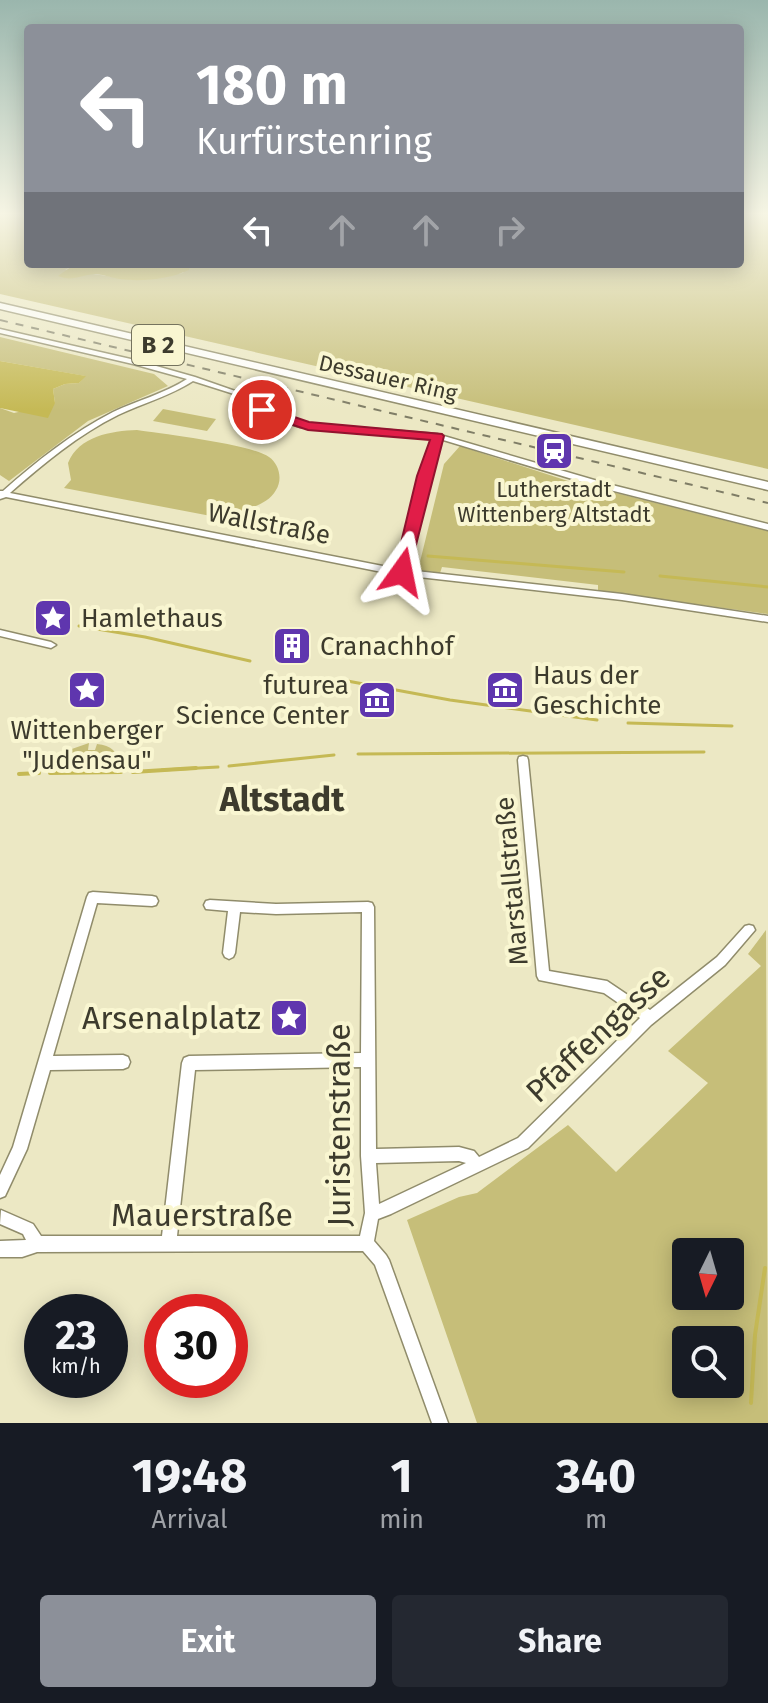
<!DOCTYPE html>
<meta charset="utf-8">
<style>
:root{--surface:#171b24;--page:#242831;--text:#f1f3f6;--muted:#9ea1a6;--accent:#8c9099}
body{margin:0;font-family:"Fira Sans",sans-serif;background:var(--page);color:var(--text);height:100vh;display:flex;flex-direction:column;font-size:30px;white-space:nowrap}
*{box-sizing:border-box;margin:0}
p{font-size:26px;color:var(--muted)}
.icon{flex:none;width:44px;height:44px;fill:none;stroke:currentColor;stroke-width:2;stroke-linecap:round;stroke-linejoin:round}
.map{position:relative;height:1423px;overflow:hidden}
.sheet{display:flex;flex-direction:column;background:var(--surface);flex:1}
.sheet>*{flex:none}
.hud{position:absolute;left:24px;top:24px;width:720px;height:244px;border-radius:8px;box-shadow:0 4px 20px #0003;background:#8c9099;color:#fff;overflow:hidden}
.needle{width:52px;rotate:185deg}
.fabs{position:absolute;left:672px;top:1238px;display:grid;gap:16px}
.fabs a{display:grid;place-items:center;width:72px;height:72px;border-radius:8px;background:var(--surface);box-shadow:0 4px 20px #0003;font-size:40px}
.speed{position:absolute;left:24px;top:1294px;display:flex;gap:16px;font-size:40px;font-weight:700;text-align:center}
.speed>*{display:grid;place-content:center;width:104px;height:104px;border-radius:50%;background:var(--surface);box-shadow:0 4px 20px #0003;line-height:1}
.speed small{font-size:20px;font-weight:400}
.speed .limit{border:12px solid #d22;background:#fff;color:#111}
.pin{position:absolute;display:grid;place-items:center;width:68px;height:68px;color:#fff;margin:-34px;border:4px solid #fff;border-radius:50%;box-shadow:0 2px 8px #0007}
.me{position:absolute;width:88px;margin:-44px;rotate:12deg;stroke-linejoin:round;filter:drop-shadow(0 0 6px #0008)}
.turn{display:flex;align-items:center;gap:28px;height:168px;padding:0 40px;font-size:36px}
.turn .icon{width:104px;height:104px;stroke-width:2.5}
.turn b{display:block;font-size:56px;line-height:68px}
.lanes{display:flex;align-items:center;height:76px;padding:0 40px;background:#0003;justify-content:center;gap:40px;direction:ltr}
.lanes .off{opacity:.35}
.eta{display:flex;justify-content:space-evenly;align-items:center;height:136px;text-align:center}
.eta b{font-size:48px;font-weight:700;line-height:56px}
.cta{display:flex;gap:16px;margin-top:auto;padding:16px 40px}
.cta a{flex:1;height:92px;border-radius:8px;background:var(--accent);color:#fff;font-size:32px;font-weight:700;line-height:92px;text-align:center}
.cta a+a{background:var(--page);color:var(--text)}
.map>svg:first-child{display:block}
.green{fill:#c6be79;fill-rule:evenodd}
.water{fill:#c5b955}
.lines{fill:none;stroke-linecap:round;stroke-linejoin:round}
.stream-far1{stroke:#c5b955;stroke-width:3}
.stream{stroke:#c5b955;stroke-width:4}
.street-casing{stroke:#908c6b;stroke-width:3}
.primary-casing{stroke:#908c6b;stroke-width:3}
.street{fill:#fff;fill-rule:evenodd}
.primary{fill:#fff;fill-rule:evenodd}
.rail{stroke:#7f7d66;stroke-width:2;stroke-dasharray:8 8;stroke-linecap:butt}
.route{fill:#e11d48;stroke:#92132f;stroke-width:2}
.labels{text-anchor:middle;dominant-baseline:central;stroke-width:8;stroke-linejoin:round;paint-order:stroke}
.far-street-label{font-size:22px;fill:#3d3b2d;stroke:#f9f6d1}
.far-poi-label{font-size:22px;fill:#3d3b2d;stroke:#f9f6d1}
.shield{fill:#f9f6d1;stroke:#75735e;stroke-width:2}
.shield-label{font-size:24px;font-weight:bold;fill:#3d3b2d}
.street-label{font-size:26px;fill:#3d3b2d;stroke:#f9f6d1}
.poi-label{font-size:26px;fill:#3d3b2d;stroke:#f9f6d1;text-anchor:start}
.near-poi-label{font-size:32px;fill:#3d3b2d;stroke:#f9f6d1;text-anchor:end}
.near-street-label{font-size:32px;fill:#3d3b2d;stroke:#f9f6d1}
.district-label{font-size:34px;font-weight:bold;fill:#3d3b2d;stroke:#f9f6d1}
</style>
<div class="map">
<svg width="768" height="1423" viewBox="0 0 768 1423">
<rect width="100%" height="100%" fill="#ece8c4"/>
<!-- green -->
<g class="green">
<polygon points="0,212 28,212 28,264 75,264 65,270 135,280 183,273 188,264 740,264 740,212 768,212 768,469 0,294"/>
<polygon points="0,337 154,374 168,386 88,421 9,481 0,475 0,408 14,413 55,403 53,389 65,384 79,383 85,376 0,361"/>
<polygon points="163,409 216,419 207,431 153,421"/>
<path d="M137,430C163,434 251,444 269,457C279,464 283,479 276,490C266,508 244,506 232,520L64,488L71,480L68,463C79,436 111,431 137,430Z"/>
<polygon points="460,446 568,481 768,531 768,614 598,591 598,585 442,567 440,573 418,570 444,464"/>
<path d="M89,743L88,750H95L97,744C114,746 120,754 119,771H53L66,751Z"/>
<path d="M766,930L768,1423H477L407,1220L459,1197L477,1193L568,1125L616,1172L708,1083L668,1051L761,966L748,954ZM686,1252H730V1296H686ZM686,1340H730V1384H686Z"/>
</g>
<!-- water -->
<g class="water">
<path d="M75,264H190L189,270C170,279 141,282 120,279C112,278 102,274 95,274C80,275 72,282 58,276Z"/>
<polygon points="0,361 86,376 79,383 65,384 53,389 55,403 48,418 0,408"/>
</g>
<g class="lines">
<!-- stream-far1 -->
<g class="stream-far1">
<polyline points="428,556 624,572"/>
<polyline points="660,576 768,587"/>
<polyline points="79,626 145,637 250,661"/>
<polyline points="342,680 450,700 597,720"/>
<polyline points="628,723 732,726"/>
<polyline points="358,754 704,752"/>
<polyline points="229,766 334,755"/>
<polyline points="162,770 218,767"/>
</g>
<!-- stream -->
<g class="stream">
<polyline points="133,772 196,768"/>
<polyline points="50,773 121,772"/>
<polyline points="19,774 39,773"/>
<polyline points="751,1403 755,1335 765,1268"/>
</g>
<!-- street casing -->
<g class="street-casing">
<g id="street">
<path d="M0,329L135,360L195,377L238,392L275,413L301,423L437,434L608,484L768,524V530L602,488L440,439L428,476L407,570L622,594L768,616V622L622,600L392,574L6,497L0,499V491H3C37,461 72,433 113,412C138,400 164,394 187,379L133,364L0,333ZM193,381L234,394L269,417L300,427L433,438L420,476L398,569L10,493C44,463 78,435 118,415C143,403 170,396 193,381Z"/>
<polygon points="0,630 51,642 56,645 51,648 0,636"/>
<path d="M523,756L527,757L528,760L549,971L607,981L650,1010L717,957L745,926L749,925L753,926L755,930L725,965L651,1025L528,1148L391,1214L378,1219L374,1241L386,1255L389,1260L448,1423H432L375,1265L363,1251L37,1252L22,1257H0V1241L26,1240L23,1234L0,1224L1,1210L33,1224L41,1236H162L182,1063L184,1058L189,1056L361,1053L362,912L276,914L240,912L235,953L233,957L229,959L225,957L223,953L228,911L206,909L204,905L206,901L210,900L276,904L368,902L372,903L374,907L376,1149L459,1147L474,1151L479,1157L518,1138L640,1018L604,993L539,980L537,976L518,760L519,757ZM361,1067V1156L365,1213L360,1236H177L195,1070ZM459,1161L466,1163L379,1204L376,1163Z"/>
<polygon points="93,892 152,896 156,897 158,901 156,905 152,906 97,903 53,1056 123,1055 128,1057 130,1062 128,1067 123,1069 50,1070 27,1149 5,1196 0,1198 0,1175 13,1147 87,897 89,893"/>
</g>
</g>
<!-- primary casing -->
<g class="primary-casing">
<polygon id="primary" points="0,303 768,482 768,490 0,309"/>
</g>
<!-- street -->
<use href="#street" class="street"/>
<!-- primary -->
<use href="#primary" class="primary"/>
<!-- rail -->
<polyline class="rail" points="0,320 768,503"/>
</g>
<!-- sky -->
<linearGradient id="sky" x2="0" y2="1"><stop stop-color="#9ab6ad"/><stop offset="0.52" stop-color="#f6f5e4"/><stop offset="1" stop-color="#f6f5e4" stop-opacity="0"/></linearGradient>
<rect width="768" height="411" fill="url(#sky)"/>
<!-- route -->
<polygon class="route" points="262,406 309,422 442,434 444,436 408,576 397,576 394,572 417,476 430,440 308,430 257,413 257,407"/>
<!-- icons -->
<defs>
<g id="station-square" transform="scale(2)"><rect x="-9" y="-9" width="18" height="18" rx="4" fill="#5f36ae" stroke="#f9f6d1"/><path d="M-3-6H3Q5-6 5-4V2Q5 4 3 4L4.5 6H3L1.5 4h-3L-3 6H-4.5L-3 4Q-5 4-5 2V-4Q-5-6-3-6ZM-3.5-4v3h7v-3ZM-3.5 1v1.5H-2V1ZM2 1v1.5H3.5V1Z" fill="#fff"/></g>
<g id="sight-square" transform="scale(2)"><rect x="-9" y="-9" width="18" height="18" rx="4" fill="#5f36ae" stroke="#f9f6d1"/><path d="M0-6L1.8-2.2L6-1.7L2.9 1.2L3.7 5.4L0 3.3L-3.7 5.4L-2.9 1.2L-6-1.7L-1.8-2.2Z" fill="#fff"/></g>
<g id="building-square" transform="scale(2)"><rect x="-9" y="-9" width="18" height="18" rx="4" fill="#5f36ae" stroke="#f9f6d1"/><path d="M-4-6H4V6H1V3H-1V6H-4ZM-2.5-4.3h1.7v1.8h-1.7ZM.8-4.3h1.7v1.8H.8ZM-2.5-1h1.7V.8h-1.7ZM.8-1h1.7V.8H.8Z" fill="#fff"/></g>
<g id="museum-square" transform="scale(2)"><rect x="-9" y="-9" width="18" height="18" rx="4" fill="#5f36ae" stroke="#f9f6d1"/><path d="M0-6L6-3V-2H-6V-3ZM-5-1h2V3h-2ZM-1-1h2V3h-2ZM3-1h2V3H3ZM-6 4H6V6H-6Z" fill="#fff"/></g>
</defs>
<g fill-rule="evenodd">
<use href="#station-square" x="554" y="451"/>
<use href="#sight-square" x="53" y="618"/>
<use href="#building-square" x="292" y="646"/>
<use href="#sight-square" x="87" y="690"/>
<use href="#museum-square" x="505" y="690"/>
<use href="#museum-square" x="377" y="700"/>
<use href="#sight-square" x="289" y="1018"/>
</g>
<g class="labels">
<!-- far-street labels -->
<g class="far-street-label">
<text transform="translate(388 378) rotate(13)">Dessauer Ring</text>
</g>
<!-- far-poi labels -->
<g class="far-poi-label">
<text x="554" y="489">Lutherstadt<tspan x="554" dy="25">Wittenberg Altstadt</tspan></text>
</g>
<!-- shield labels -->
<rect class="shield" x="132" y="325" width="52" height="40" rx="6"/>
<g class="shield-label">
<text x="158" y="345">B 2</text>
</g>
<!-- street labels -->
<g class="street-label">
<text transform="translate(269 524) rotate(11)">Wallstraße</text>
<text transform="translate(512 881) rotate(-95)">Marstallstraße</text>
</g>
<!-- poi labels -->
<g class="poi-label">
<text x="81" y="618">Hamlethaus</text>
<text x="320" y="646">Cranachhof</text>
<text x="533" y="675">Haus der<tspan x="533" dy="30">Geschichte</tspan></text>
<text x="349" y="685" text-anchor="end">futurea<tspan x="349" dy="30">Science Center</tspan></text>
<text x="87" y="730" text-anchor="middle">Wittenberger<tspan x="87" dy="30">"Judensau"</tspan></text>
</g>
<!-- near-poi labels -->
<g class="near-poi-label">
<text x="261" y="1018">Arsenalplatz</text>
</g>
<!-- near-street labels -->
<g class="near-street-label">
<text transform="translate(598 1034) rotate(-43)">Pfaffengasse</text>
<text transform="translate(339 1125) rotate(-90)">Juristenstraße</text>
<text x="202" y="1215">Mauerstraße</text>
</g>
<!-- district labels -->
<g class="district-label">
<text x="282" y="799">Altstadt</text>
</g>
</g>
</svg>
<div class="fabs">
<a><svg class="needle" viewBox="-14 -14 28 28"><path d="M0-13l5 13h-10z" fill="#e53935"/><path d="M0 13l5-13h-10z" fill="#9ea1a6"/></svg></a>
<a><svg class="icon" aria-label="search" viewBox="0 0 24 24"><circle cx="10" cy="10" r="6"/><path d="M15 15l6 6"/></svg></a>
</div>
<div class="speed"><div>23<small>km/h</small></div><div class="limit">30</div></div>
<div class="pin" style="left:262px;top:410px;background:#d93025"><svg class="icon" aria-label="arrive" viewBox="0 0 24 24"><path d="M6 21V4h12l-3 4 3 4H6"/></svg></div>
<svg class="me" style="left:402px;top:572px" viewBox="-20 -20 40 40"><path d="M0-17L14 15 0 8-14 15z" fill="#e11d48" stroke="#fff" stroke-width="4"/></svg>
<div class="hud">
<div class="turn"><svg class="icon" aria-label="left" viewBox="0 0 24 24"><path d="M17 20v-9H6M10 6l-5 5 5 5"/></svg><div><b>180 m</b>Kurfürstenring</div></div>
<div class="lanes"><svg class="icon" aria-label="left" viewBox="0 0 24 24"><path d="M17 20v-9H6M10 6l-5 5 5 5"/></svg><svg class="icon off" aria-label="ahead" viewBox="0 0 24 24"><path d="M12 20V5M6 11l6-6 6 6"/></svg><svg class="icon off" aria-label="ahead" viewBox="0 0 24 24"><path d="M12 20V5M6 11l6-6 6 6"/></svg><svg class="icon off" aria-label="right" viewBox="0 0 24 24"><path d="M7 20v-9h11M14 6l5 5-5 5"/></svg></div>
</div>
</div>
<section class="sheet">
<div class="eta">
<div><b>19:48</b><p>Arrival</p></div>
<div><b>1</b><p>min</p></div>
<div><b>340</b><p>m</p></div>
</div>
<div class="cta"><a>Exit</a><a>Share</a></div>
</section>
